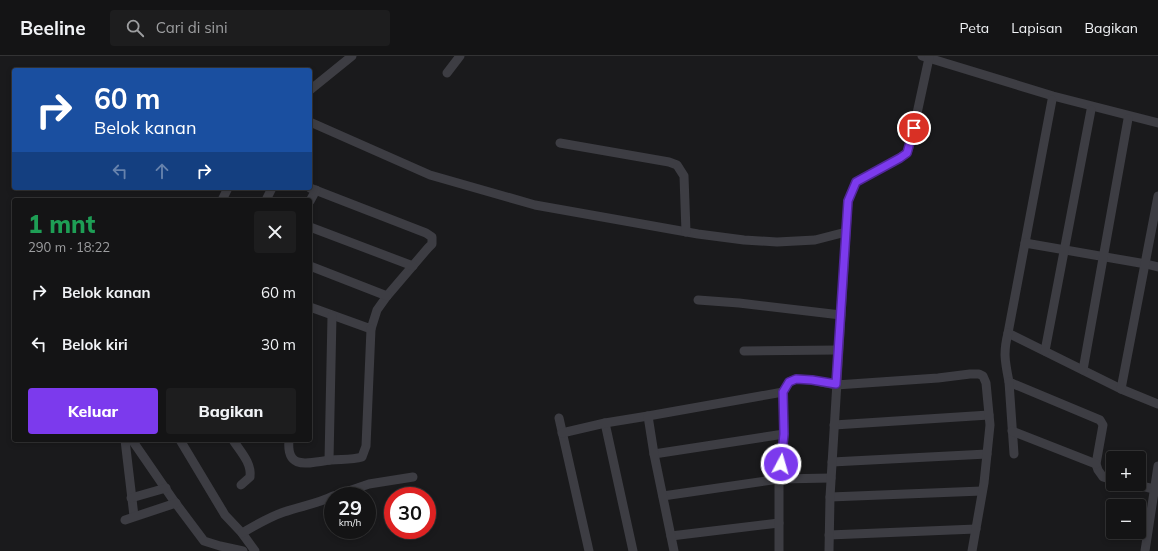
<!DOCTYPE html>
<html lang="id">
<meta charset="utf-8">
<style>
:root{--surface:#141415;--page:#1d1d1e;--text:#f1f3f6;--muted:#9d9ea0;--line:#333334;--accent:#7c3aed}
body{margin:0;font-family:Mulish,sans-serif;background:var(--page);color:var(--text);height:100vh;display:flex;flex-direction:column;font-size:15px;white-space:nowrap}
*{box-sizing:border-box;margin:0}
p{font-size:13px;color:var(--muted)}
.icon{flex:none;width:22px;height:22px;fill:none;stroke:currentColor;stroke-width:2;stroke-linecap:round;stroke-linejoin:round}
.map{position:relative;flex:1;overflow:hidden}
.sheet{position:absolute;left:12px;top:142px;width:300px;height:244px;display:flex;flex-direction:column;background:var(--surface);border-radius:4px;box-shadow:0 2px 6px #0003,0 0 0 1px var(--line)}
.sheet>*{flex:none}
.top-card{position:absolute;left:12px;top:12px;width:300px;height:122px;border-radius:4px;box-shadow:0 2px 6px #0003,0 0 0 1px var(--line);background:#1a4fa0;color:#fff;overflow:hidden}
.buttons{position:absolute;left:1106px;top:395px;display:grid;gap:8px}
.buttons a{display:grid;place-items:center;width:40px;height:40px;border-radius:4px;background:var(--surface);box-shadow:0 2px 6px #0003,0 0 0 1px var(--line);font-size:20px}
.speed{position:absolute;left:324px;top:431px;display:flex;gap:8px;font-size:20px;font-weight:700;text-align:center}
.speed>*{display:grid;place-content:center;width:52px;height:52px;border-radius:50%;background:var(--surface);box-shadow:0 2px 6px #0003,0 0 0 1px var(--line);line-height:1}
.speed small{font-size:10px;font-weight:400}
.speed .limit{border:6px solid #d22;background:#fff;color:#111}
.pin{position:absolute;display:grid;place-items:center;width:34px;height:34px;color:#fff;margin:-17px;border:2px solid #fff;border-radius:50%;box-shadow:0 1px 4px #0007}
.me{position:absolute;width:44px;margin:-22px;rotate:6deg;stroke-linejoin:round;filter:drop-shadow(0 0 3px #0008)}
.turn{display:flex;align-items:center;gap:14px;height:84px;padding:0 16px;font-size:18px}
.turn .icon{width:52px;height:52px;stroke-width:2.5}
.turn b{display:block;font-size:28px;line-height:34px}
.lanes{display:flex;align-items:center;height:38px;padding:0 16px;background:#0003;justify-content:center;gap:20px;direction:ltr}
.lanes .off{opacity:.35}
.round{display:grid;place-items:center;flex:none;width:42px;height:42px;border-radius:4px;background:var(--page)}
.summary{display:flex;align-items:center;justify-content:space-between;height:68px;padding:0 16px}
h1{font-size:24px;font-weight:800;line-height:30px;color:#1e9e55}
.primary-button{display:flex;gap:8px;margin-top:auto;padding:8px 16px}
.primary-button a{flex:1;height:46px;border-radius:4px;background:var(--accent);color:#fff;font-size:16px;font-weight:800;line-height:46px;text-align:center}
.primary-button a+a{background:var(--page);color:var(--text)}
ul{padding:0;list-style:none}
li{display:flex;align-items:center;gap:12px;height:52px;padding:0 16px}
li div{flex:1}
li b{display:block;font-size:15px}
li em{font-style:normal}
header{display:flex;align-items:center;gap:24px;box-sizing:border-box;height:56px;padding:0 20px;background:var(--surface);border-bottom:1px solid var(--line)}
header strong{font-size:19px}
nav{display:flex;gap:22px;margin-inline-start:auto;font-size:14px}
.search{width:280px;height:36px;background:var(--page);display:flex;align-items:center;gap:10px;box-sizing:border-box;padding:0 14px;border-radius:4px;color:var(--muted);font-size:15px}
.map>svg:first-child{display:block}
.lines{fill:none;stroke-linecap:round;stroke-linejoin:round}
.minor{stroke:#3d3d43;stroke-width:9}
.route-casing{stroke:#51269a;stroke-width:10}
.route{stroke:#7c3aed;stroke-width:7}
</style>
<header>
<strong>Beeline</strong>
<div class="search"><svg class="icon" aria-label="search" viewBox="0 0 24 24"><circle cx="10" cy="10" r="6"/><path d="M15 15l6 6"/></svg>Cari di sini</div>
<nav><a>Peta</a><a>Lapisan</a><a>Bagikan</a></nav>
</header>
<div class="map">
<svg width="1158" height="495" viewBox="0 0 1158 495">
<rect width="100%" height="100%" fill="#1a1a1c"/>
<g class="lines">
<!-- minor -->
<g class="minor">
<polyline points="922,0 1053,40 1158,67"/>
<polyline points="447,17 460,0"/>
<polyline points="310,34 352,0"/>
<polyline points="310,66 430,119 535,149 698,178 744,184 777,186 815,184 846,176"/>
<polyline points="560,87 669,106 677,109 684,120 686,176"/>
<polyline points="310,132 426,177 432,181 432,188 428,192 387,240 377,254 371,273 310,251"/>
<polyline points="222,144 228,132"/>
<polyline points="266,144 272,132"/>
<polyline points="310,145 316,134"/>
<polyline points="310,171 413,210"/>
<polyline points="1025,187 1052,44"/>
<polyline points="310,210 387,240"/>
<polyline points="1158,211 1146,208 1025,187 1008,277 1121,333 1158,348"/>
<polyline points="698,244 739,247 841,259"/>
<path d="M1008,277C1003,297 1005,305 1009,326L1100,364L1103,369L1096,408L1098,414L1103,421L1113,424"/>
<polyline points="744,295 838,294"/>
<polyline points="1045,295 1091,54"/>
<polyline points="1083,314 1128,63"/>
<polyline points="1009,326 1014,398"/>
<polyline points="1121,333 1158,140"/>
<polyline points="559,362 589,495"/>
<polyline points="605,367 633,495"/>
<polyline points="834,369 989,359"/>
<polyline points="1012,375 1096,408"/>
<polyline points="562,377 605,367 648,360"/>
<polyline points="125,384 134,460"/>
<polyline points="132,384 174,445 204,485 220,490 243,495"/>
<polyline points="180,384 225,459 242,477 255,495"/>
<path d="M233,384C240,395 252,407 250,421L241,429"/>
<path d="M289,384C286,416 310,406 331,404C341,403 352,404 362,401L366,390L371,273"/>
<polyline points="654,398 784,378"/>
<polyline points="329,404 332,260"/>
<polyline points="832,406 987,398"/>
<polyline points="1133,428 1154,433"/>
<polyline points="334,440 369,428 413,421"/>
<polyline points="663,440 779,423 831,422"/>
<polyline points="830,441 982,435"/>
<polyline points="131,442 166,432"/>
<polyline points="125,464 176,447"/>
<path d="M242,477C256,469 269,461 284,456C301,450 317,448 333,440"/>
<polyline points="829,479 976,473"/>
<polyline points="671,480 779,467"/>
<polyline points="674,495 654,398 648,360 783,336"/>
<polyline points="779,495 779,423 784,378 783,336 789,326 796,323 812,324 836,329 938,322 970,318 979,318 983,320 986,327 990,369 984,427 972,495"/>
<polyline points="829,495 830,441 848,145 856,126 900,102 907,97 911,85 929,2"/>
<polyline points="1145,495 1158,410"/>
</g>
</g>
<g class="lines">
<!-- route casing -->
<g class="route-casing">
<polyline id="route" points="781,408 784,378 783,336 789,326 796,323 812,324 836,328 848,145 856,126 900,102 907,97 914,72"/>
</g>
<!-- route -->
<use href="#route" class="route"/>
</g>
</svg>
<div class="buttons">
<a>+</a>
<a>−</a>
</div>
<div class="speed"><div>29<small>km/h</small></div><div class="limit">30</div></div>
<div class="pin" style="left:914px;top:72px;background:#d93025"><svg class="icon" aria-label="arrive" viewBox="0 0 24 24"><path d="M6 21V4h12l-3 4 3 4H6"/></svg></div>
<svg class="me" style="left:781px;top:408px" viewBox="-20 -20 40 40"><circle r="17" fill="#7c3aed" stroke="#fff" stroke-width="3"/><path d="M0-11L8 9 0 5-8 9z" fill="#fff"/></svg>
<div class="top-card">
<div class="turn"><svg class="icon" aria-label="right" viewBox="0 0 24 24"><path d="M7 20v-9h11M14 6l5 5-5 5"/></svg><div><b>60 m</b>Belok kanan</div></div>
<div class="lanes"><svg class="icon off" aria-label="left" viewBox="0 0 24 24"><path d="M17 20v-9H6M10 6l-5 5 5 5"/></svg><svg class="icon off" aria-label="ahead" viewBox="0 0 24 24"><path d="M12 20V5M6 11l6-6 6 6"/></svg><svg class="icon" aria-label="right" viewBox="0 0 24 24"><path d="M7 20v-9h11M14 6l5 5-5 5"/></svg></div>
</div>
<section class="sheet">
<div class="summary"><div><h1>1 mnt</h1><p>290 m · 18:22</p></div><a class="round"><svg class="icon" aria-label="close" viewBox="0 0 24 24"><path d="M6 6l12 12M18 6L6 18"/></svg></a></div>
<ul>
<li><svg class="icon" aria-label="right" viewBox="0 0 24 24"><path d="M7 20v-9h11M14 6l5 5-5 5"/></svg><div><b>Belok kanan</b></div><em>60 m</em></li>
<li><svg class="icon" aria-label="left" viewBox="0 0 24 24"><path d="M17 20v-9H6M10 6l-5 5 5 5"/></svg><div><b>Belok kiri</b></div><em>30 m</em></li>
</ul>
<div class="primary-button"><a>Keluar</a><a>Bagikan</a></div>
</section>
</div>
